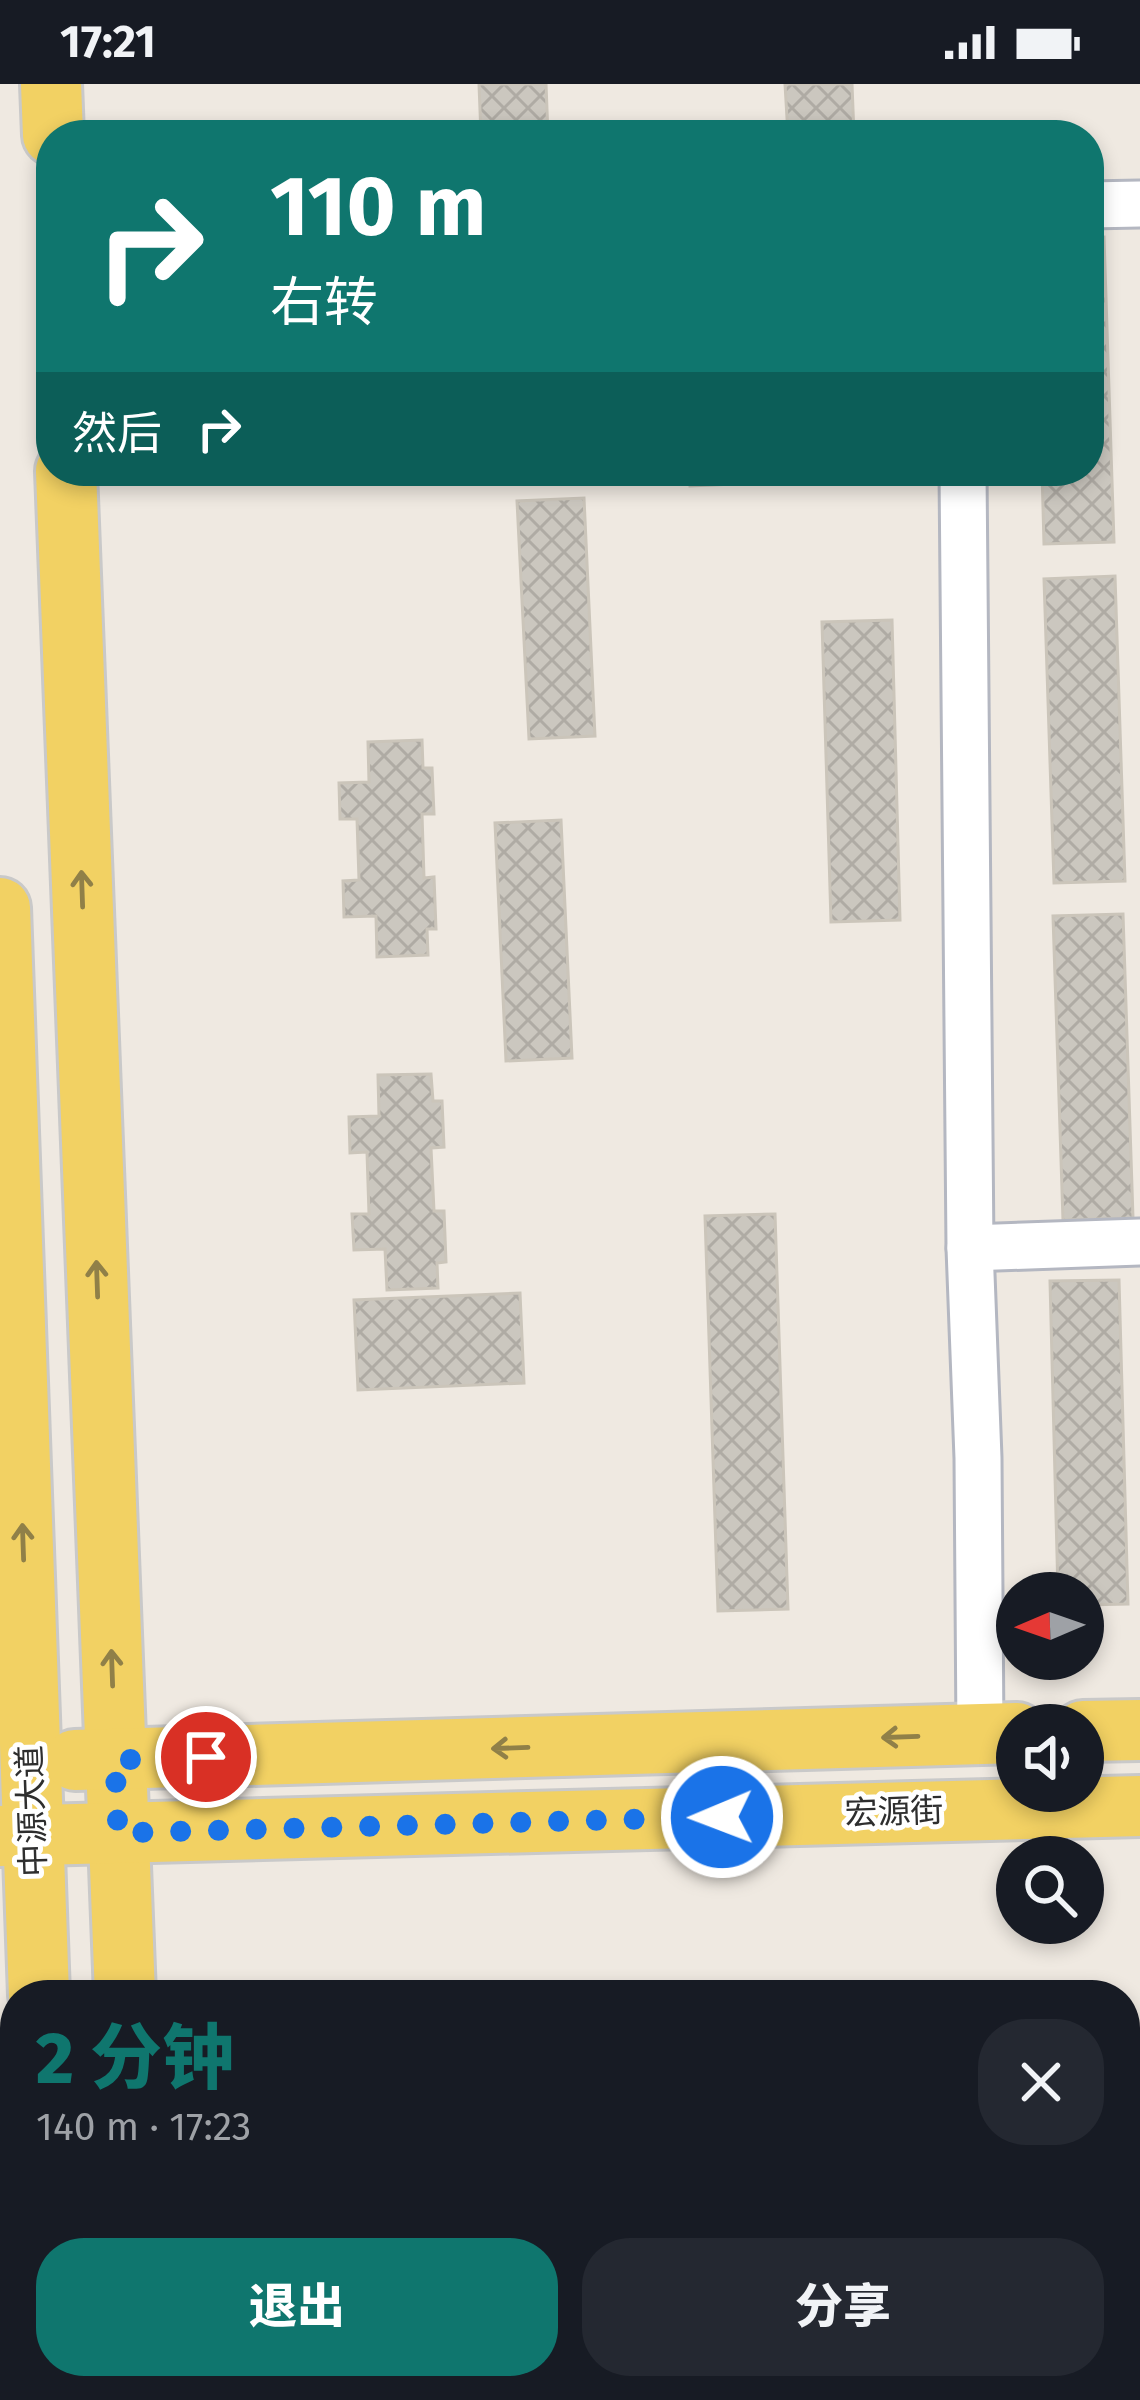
<!DOCTYPE html>
<html lang="zh">
<meta charset="utf-8">
<style>
:root{--surface:#171b24;--page:#242831;--text:#f1f3f6;--muted:#9ea1a6;--accent:#0f766e}
body{margin:0;font-family:"Fira Sans","Noto Sans SC",sans-serif;background:var(--page);color:var(--text);height:100vh;display:flex;flex-direction:column;font-size:45px;white-space:nowrap}
*{box-sizing:border-box;margin:0}
p{font-size:39px;color:var(--muted)}
.icon{flex:none;width:66px;height:66px;fill:none;stroke:currentColor;stroke-width:2;stroke-linecap:round;stroke-linejoin:round}
.map{position:relative;flex:1;overflow:hidden}
.panel{position:absolute;left:0px;top:1896px;width:1140px;height:420px;display:flex;flex-direction:column;background:var(--surface);border-radius:48px 48px 0 0;box-shadow:0 6px 18px #0003}
.panel>*{flex:none}
.banner{position:absolute;left:36px;top:36px;width:1068px;height:366px;border-radius:48px;box-shadow:0 6px 18px #0003;background:#0f766e;color:#fff;overflow:hidden}
.needle{width:78px;rotate:268deg}
.buttons{position:absolute;left:996px;top:1488px;display:grid;gap:24px}
.buttons a{display:grid;place-items:center;width:108px;height:108px;border-radius:50%;background:var(--surface);box-shadow:0 6px 18px #0003;font-size:60px}
.pin{position:absolute;display:grid;place-items:center;width:102px;height:102px;color:#fff;margin:-51px;border:6px solid #fff;border-radius:50%;box-shadow:0 3px 12px #0007}
.me{position:absolute;width:132px;margin:-66px;rotate:269deg;stroke-linejoin:round;filter:drop-shadow(0 0 9px #0008)}
.turn{display:flex;align-items:center;gap:42px;height:252px;padding:0 36px;font-size:54px}
.turn .icon{width:156px;height:156px;stroke-width:2.5}
.turn b{display:block;font-size:84px;line-height:102px}
.then{display:flex;align-items:center;height:114px;padding:0 36px;background:#0003;gap:24px;font-size:45px}
.round{display:grid;place-items:center;flex:none;width:126px;height:126px;border-radius:48px;background:var(--page)}
.summary{display:flex;align-items:center;justify-content:space-between;height:204px;padding:0 36px}
h1{font-size:72px;font-weight:800;line-height:90px;color:var(--accent)}
.action{display:flex;gap:24px;margin-top:auto;padding:24px 36px}
.action a{flex:1;height:138px;border-radius:48px;background:var(--accent);color:#fff;font-size:48px;font-weight:800;line-height:138px;text-align:center}
.action a+a{background:var(--page);color:var(--text)}
.status{display:flex;justify-content:space-between;align-items:center;height:84px;padding:0 60px;background:var(--surface);direction:ltr}
.status svg{height:33px;fill:currentColor}
.map>svg:first-child{display:block}
.building{fill:url(#building-cross-hatch);stroke:#cbc5ba;stroke-width:3}
.lines{fill:none;stroke-linecap:round;stroke-linejoin:round}
.minor-casing{stroke:#b4b7c1;stroke-width:51}
.major-casing{stroke:#c9c9c9;stroke-width:66}
.minor{stroke:#fff;stroke-width:45}
.major{stroke:#f2d163;stroke-width:60}
.oneway{stroke:#908048}
.route{stroke:#1a73e8;stroke-width:21;stroke-dasharray:0 37.8}
.labels{text-anchor:middle;dominant-baseline:central;stroke-width:10;stroke-linejoin:round;paint-order:stroke}
.street-label{font-size:33px;fill:#2e2e2e;stroke:#fff}
</style>
<div class="status"><b>17:21</b><svg viewBox="0 0 49 12"><path d="M0 12V9h3v3zM5 12V6h3v6zM10 12V3h3v9zM15 12V0h3v12zM26 1h20v11H26zM47 4h2v5h-2z"/></svg></div>
<div class="map">
<svg width="1140" height="2316" viewBox="0 0 1140 2316">
<defs>
<pattern id="building-cross-hatch" width="8" height="8" patternUnits="userSpaceOnUse" patternTransform="scale(3)"><rect width="8" height="8" fill="#cbc7bf"/><path d="M0 0l8 8M0 8l8-8" fill="none" stroke="#afaba4"/></pattern>
</defs>
<rect width="100%" height="100%" fill="#efe9e1"/>
<!-- building -->
<g class="building">
<polygon points="479,0 546,0 548,51 481,51"/>
<polygon points="785,0 852,0 854,51 788,51"/>
<polygon points="1104,153 1114,458 1044,460 1042,387 1089,387 1089,154"/>
<polygon points="689,387 756,387 757,399 690,402"/>
<polygon points="584,414 595,652 529,655 517,417"/>
<polygon points="1115,492 1125,797 1054,799 1044,495"/>
<polygon points="892,536 900,836 831,838 822,538"/>
<polygon points="422,656 423,684 432,684 434,730 422,730 424,794 434,793 436,845 427,845 428,871 377,873 376,832 344,833 343,797 359,796 357,735 340,735 339,699 369,698 368,658"/>
<polygon points="561,736 572,974 506,977 495,739"/>
<polygon points="1123,830 1133,1134 1063,1136 1053,832"/>
<polygon points="431,990 433,1017 442,1017 444,1063 431,1064 434,1127 444,1127 446,1178 437,1179 438,1204 387,1206 385,1165 354,1166 352,1130 369,1130 367,1068 350,1069 349,1033 379,1032 378,991"/>
<polygon points="775,1130 788,1525 718,1527 705,1132"/>
<polygon points="1119,1196 1128,1520 1083,1521 1083,1509 1058,1509 1050,1197"/>
<polygon points="520,1209 524,1299 358,1306 354,1216"/>
</g>
<g class="lines">
<!-- minor casing -->
<g class="minor-casing">
<g id="minor">
<polyline points="1089,121 1140,120"/>
<polyline points="963,387 970,1164 978,1374 980,1650"/>
<polyline points="970,1164 1140,1158"/>
</g>
</g>
<!-- major casing -->
<g class="major-casing">
<g id="major">
<polyline points="51,0 53,51"/>
<polyline points="66,387 125,1911"/>
<polyline points="0,824 39,1911"/>
<polyline points="1083,1647 1140,1646"/>
<polyline points="75,1676 1017,1649"/>
<polyline points="0,1752 1140,1722"/>
<polyline points="55,2301 56,2316"/>
<polyline points="141,2301 142,2316"/>
</g>
</g>
<!-- minor -->
<use href="#minor" class="minor"/>
<!-- major -->
<use href="#major" class="major"/>
</g>
<!-- one-way arrows -->
<defs><path id="oneway-shaft" d="M-6 0H5M1.5-3L5.5 0L1.5 3" fill="none" stroke-width="1.6" stroke-linecap="round" stroke-linejoin="round" transform="scale(3)"/></defs>
<g class="oneway">
<use href="#oneway-shaft" transform="translate(82 805) rotate(-92)"/>
<use href="#oneway-shaft" transform="translate(97 1195) rotate(-92)"/>
<use href="#oneway-shaft" transform="translate(23 1458) rotate(-92)"/>
<use href="#oneway-shaft" transform="translate(112 1584) rotate(-92)"/>
<use href="#oneway-shaft" transform="translate(900 1653) rotate(178)"/>
<use href="#oneway-shaft" transform="translate(510 1664) rotate(178)"/>
</g>
<g class="lines">
<!-- route -->
<polyline class="route" points="206,1673 115,1676 118,1749 722,1733"/>
</g>
<g class="labels">
<!-- street labels -->
<g class="street-label">
<text transform="translate(32 1727) rotate(-92)">中源大道</text>
<text transform="translate(894 1728) rotate(-2)">宏源街</text>
</g>
</g>
</svg>
<div class="buttons">
<a><svg class="needle" viewBox="-14 -14 28 28"><path d="M0-13l5 13h-10z" fill="#e53935"/><path d="M0 13l5-13h-10z" fill="#9ea1a6"/></svg></a>
<a><svg class="icon" aria-label="sound" viewBox="0 0 24 24"><path d="M4 9h4l5-4v14l-5-4H4zM17 9q2 3 0 6"/></svg></a>
<a><svg class="icon" aria-label="search" viewBox="0 0 24 24"><circle cx="10" cy="10" r="6"/><path d="M15 15l6 6"/></svg></a>
</div>
<div class="pin" style="left:206px;top:1673px;background:#d93025"><svg class="icon" aria-label="arrive" viewBox="0 0 24 24"><path d="M6 21V4h12l-3 4 3 4H6"/></svg></div>
<svg class="me" style="left:722px;top:1733px" viewBox="-20 -20 40 40"><circle r="17" fill="#1a73e8" stroke="#fff" stroke-width="3"/><path d="M0-11L8 9 0 5-8 9z" fill="#fff"/></svg>
<div class="banner">
<div class="turn"><svg class="icon" aria-label="right" viewBox="0 0 24 24"><path d="M7 20v-9h11M14 6l5 5-5 5"/></svg><div><b>110 m</b>右转</div></div>
<div class="then">然后<svg class="icon" aria-label="right" viewBox="0 0 24 24"><path d="M7 20v-9h11M14 6l5 5-5 5"/></svg></div>
</div>
<section class="panel">
<div class="summary"><div><h1>2 分钟</h1><p>140 m · 17:23</p></div><a class="round"><svg class="icon" aria-label="close" viewBox="0 0 24 24"><path d="M6 6l12 12M18 6L6 18"/></svg></a></div>
<div class="action"><a>退出</a><a>分享</a></div>
</section>
</div>
